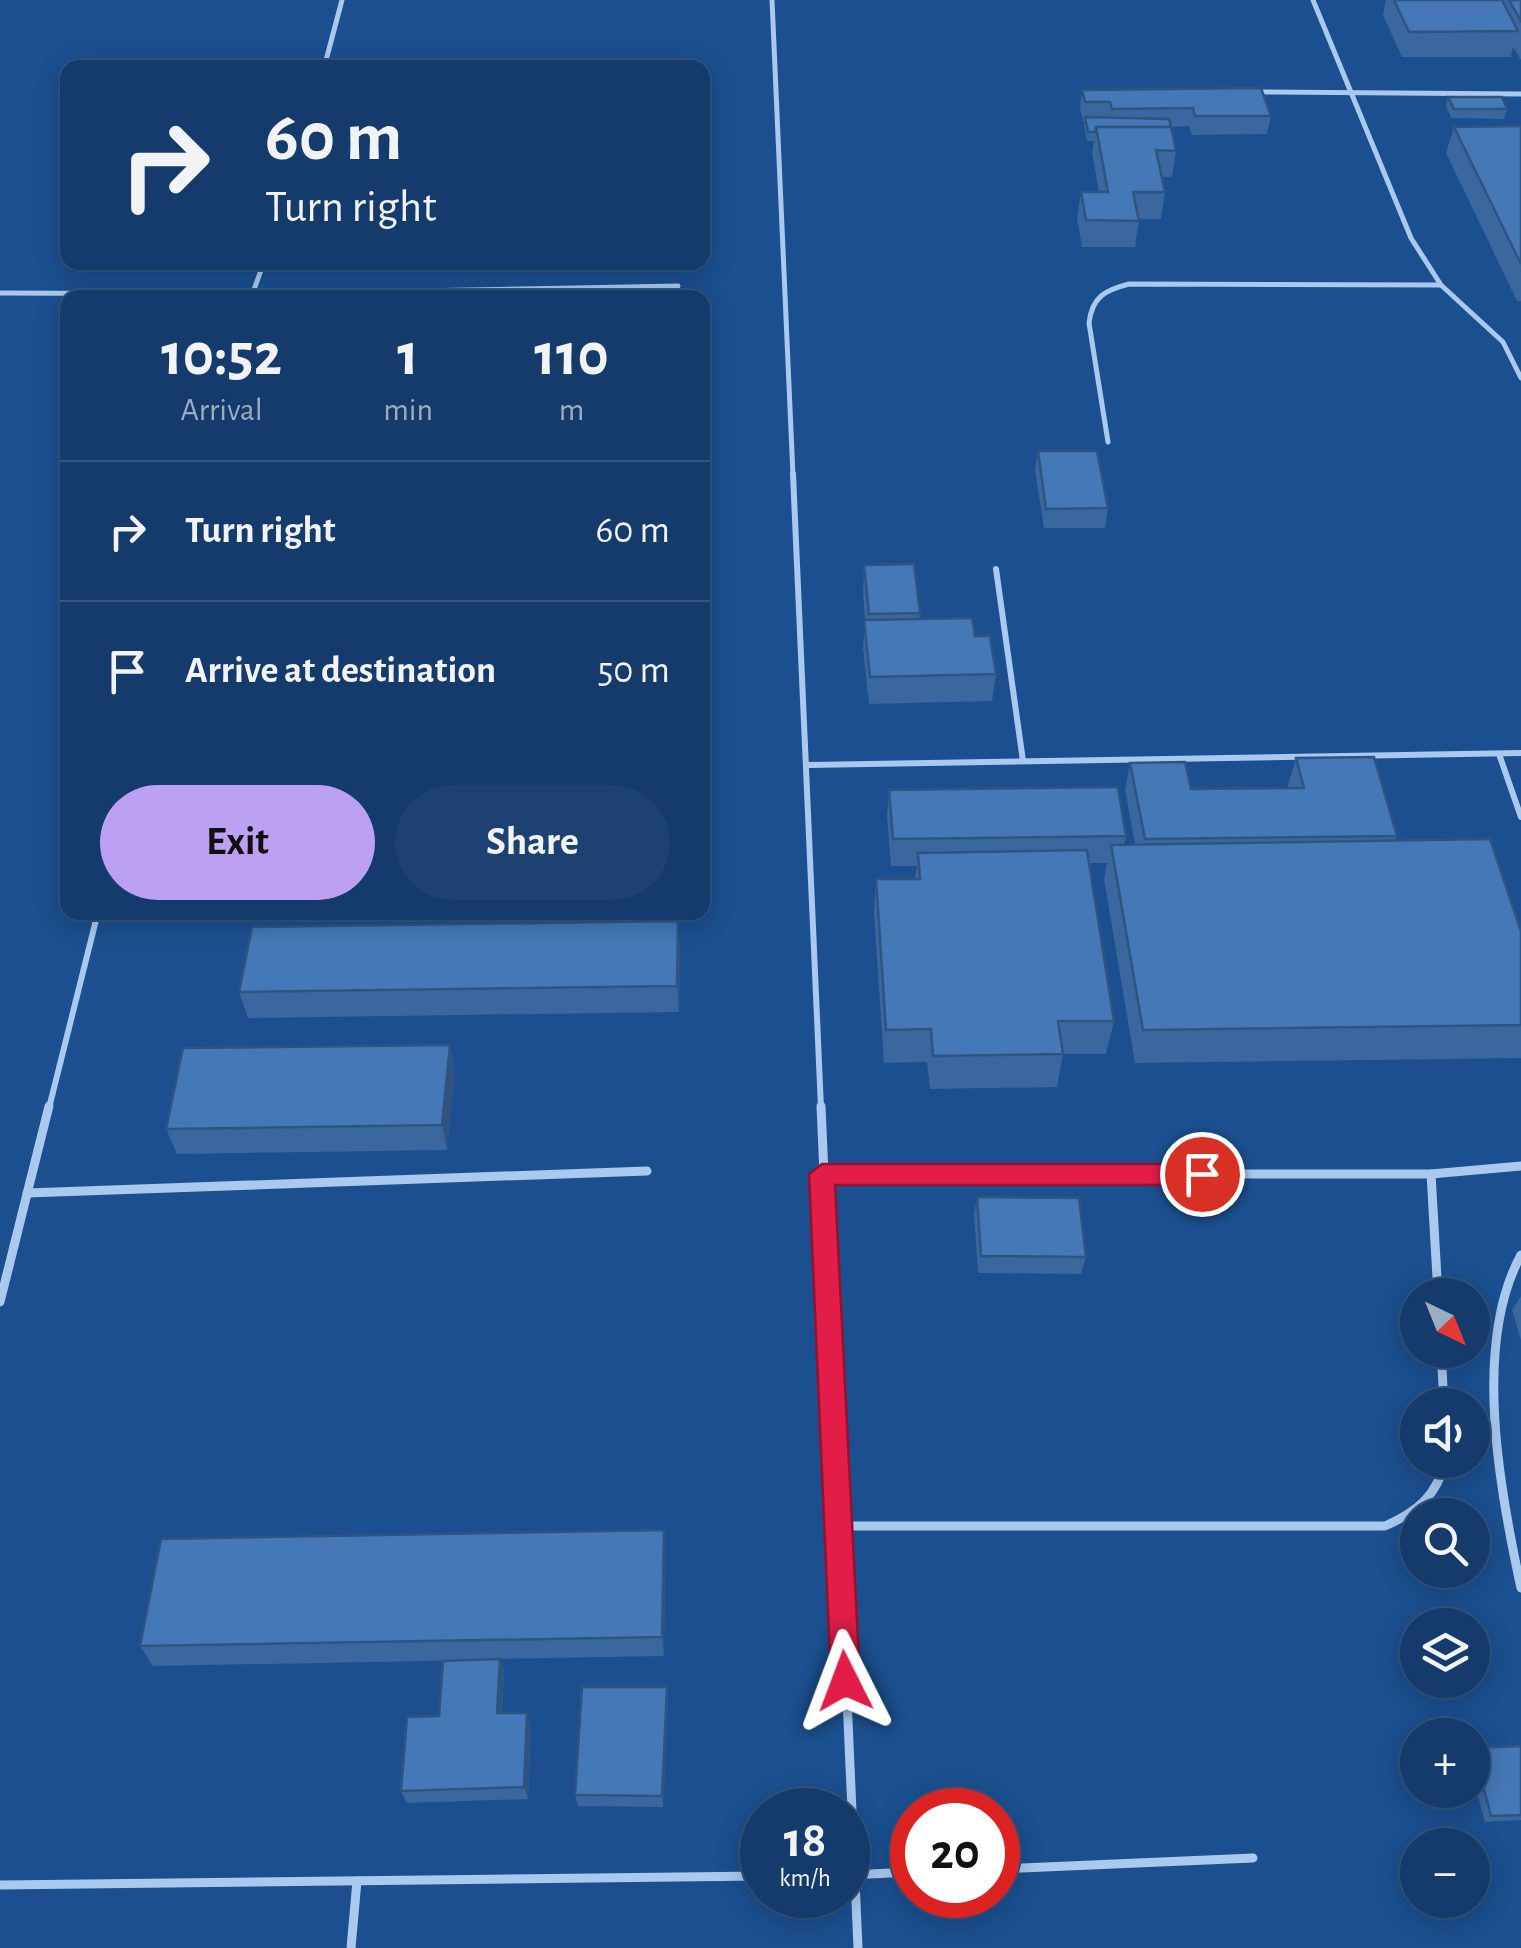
<!DOCTYPE html>
<meta charset="utf-8">
<style>
:root{--surface:#143b6b;--page:#1d4271;--text:#f1f3f6;--muted:#9dadc1;--line:#33557e;--accent:#bca0f2}
body{margin:0;font-family:"Alegreya Sans",sans-serif;background:var(--page);color:var(--text);height:100vh;display:flex;flex-direction:column;font-size:38px;white-space:nowrap}
*{box-sizing:border-box;margin:0}
p{font-size:32px;color:var(--muted)}
.icon{flex:none;width:55px;height:55px;fill:none;stroke:currentColor;stroke-width:2;stroke-linecap:round;stroke-linejoin:round}
.map{position:relative;flex:1;overflow:hidden}
.drawer{position:absolute;left:60px;top:290px;width:650px;height:630px;display:flex;flex-direction:column;background:var(--surface);border-radius:20px;box-shadow:0 5px 25px #0003,0 0 0 2px var(--line)}
.drawer>*{flex:none}
.banner{position:absolute;left:60px;top:60px;width:650px;height:210px;border-radius:20px;box-shadow:0 5px 25px #0003,0 0 0 2px var(--line);background:#143b6b;color:var(--text);overflow:hidden}
.needle{width:65px;rotate:137deg}
.buttons{position:absolute;left:1400px;top:1278px;display:grid;gap:20px}
.buttons a{display:grid;place-items:center;width:90px;height:90px;border-radius:50%;background:var(--surface);box-shadow:0 5px 25px #0003,0 0 0 2px var(--line);font-size:50px}
.speed{position:absolute;left:740px;top:1788px;display:flex;gap:20px;font-size:50px;font-weight:700;text-align:center}
.speed>*{display:grid;place-content:center;width:130px;height:130px;border-radius:50%;background:var(--surface);box-shadow:0 5px 25px #0003,0 0 0 2px var(--line);line-height:1}
.speed small{font-size:25px;font-weight:400}
.speed .limit{border:15px solid #d22;background:#fff;color:#111}
.pin{position:absolute;display:grid;place-items:center;width:85px;height:85px;color:#fff;margin:-42px;border:5px solid #fff;border-radius:50%;box-shadow:0 2px 10px #0007}
.me{position:absolute;width:110px;margin:-55px;rotate:357deg;stroke-linejoin:round;filter:drop-shadow(0 0 8px #0008)}
.turn{display:flex;align-items:center;gap:35px;height:210px;padding:0 40px;font-size:45px}
.turn .icon{width:130px;height:130px;stroke-width:2.5}
.turn b{display:block;font-size:70px;line-height:85px}
.eta{display:flex;justify-content:space-evenly;align-items:center;height:170px;text-align:center}
.eta b{font-size:60px;font-weight:600;line-height:70px}
.cta{display:flex;gap:20px;margin-top:auto;padding:20px 40px}
.cta a{flex:1;height:115px;border-radius:60px;background:var(--accent);color:#111;font-size:40px;font-weight:600;line-height:115px;text-align:center}
.cta a+a{background:var(--page);color:var(--text)}
ul{padding:0;list-style:none}
li{display:flex;align-items:center;gap:30px;height:140px;padding:0 40px;border-top:2px solid var(--line)}
li div{flex:1}
li b{display:block;font-size:38px}
li em{font-style:normal}
.map>svg:first-child{display:block}
.lines{fill:none;stroke-linecap:round;stroke-linejoin:round}
.lane-far2{stroke:#a9c9ee;stroke-width:5}
.lane-far1{stroke:#a9c9ee;stroke-width:6}
.lane{stroke:#a9c9ee;stroke-width:9}
.wall{fill:#3a679d}
.shaded-wall{fill:#305480}
.building{fill:#4478b7;stroke:#305480;stroke-width:2.5}
.route{fill:#e11d48;stroke:#92132f;stroke-width:2.5}
</style>
<div class="map">
<svg width="1521" height="1948" viewBox="0 0 1521 1948">
<rect width="100%" height="100%" fill="#1b4f8f"/>
<g class="lines">
<!-- lane-far2 -->
<g class="lane-far2">
<polyline points="772,0 793,476"/>
<polyline points="1313,0 1411,238 1441,285 1503,342 1521,378"/>
<polyline points="324,68 342,0"/>
<polyline points="1256,92 1521,94"/>
<polyline points="0,293 252,294 678,286"/>
<polyline points="251,298 264,262"/>
<path d="M1108,442L1089,323C1092,297 1105,290 1129,284L1441,285"/>
</g>
<!-- lane-far1 -->
<g class="lane-far1">
<polyline points="793,474 821,1108"/>
<polyline points="996,569 1023,761"/>
<polyline points="1499,754 1521,817"/>
<polyline points="809,765 1521,753"/>
<polyline points="49,1108 98,912"/>
</g>
<!-- lane -->
<g class="lane">
<polyline points="821,1106 858,1948"/>
<polyline points="822,1174 1431,1174 1521,1166"/>
<polyline points="1431,1174 1438,1295"/>
<polyline points="27,1193 647,1171"/>
<path d="M1521,1255C1472,1344 1500,1492 1521,1588"/>
<polyline points="0,1302 49,1106"/>
<polyline points="1441,1350 1444,1405"/>
<path d="M838,1526H1385C1417,1512 1438,1495 1445,1460"/>
<polyline points="998,1869 1253,1858"/>
<polyline points="848,1875 912,1872"/>
<polyline points="0,1885 762,1876"/>
<polyline points="351,1948 357,1881"/>
</g>
</g>
<!-- wall -->
<g class="wall">
<polygon points="1386,0 1502,0 1503,2 1503,0 1521,0 1521,60 1513,47 1511,57 1402,57 1383,15"/>
<polygon points="1082,90 1271,116 1267,134 1192,135 1189,126 1171,127 1176,151 1172,177 1162,177 1165,192 1161,219 1139,219 1135,247 1082,247 1077,218 1081,192 1099,192 1092,153 1094,141 1087,141 1084,126 1085,121 1083,121 1080,108"/>
<polygon points="1448,97 1507,109 1504,119 1451,118 1446,106"/>
<polygon points="1521,126 1521,301 1517,301 1446,153 1454,127"/>
<polygon points="1038,451 1108,508 1105,528 1044,528 1035,470"/>
<polygon points="864,565 920,613 919,619 975,636 996,674 992,701 869,704 863,648 865,620 863,593"/>
<polygon points="1296,758 1397,836 1395,841 1521,931 1521,1058 1135,1063 1104,879 1107,863 1089,863 1114,1021 1106,1054 1063,1054 1057,1087 930,1089 927,1062 884,1063 874,913 876,879 915,879 917,866 891,866 887,817 889,790 1126,836 1124,844 1135,844 1125,790 1130,763 1191,789 1289,788 1288,785"/>
<polygon points="680,948 679,1012 248,1018 239,992"/>
<polygon points="450,1045 455,1071 447,1150 177,1154 166,1129"/>
<polygon points="977,1197 1086,1257 1081,1274 978,1273 974,1214"/>
<polygon points="1521,1296 1521,1340 1512,1310"/>
<polygon points="665,1551 664,1656 500,1659 504,1672 502,1713 527,1713 531,1725 528,1799 407,1803 401,1791 439,1716 477,1660 153,1666 140,1646"/>
<polygon points="667,1687 668,1700 663,1807 578,1806 575,1795"/>
<polygon points="1521,1746 1521,1820 1485,1822 1472,1775 1473,1748"/>
</g>
<!-- shaded-wall -->
<g class="shaded-wall">
<polygon points="678,921 680,948 679,1012 677,986"/>
<polygon points="450,1045 455,1071 447,1150 442,1125"/>
<polygon points="664,1530 665,1551 664,1656 662,1637"/>
<polygon points="500,1659 504,1672 501,1726 497,1713"/>
<polygon points="667,1687 668,1700 663,1807 662,1796"/>
<polygon points="527,1713 531,1725 528,1799 524,1787"/>
</g>
<!-- building -->
<g class="building">
<polygon points="1394,0 1502,0 1518,31 1409,32"/>
<polygon points="1509,0 1521,0 1521,21"/>
<polygon points="1261,88 1271,116 1195,116 1193,108 1112,109 1110,102 1085,102 1082,90"/>
<polygon points="1448,97 1502,97 1507,109 1454,109"/>
<polygon points="1085,117 1169,119 1172,131 1171,127 1096,127 1095,132 1088,132"/>
<polygon points="1521,126 1521,264 1454,127"/>
<polygon points="1096,127 1171,127 1176,151 1156,150 1165,192 1133,192 1139,221 1086,220 1081,192 1108,192"/>
<polygon points="1038,451 1097,451 1108,508 1046,509"/>
<polygon points="914,564 920,613 869,614 864,565"/>
<polygon points="972,618 975,636 990,636 996,674 870,677 864,620"/>
<polygon points="1374,757 1397,836 1145,839 1130,763 1185,762 1191,789 1304,788 1296,758"/>
<polygon points="1118,787 1126,836 893,839 889,790"/>
<polygon points="1490,839 1521,931 1521,1025 1143,1030 1111,845"/>
<polygon points="1087,850 1114,1021 1058,1021 1063,1054 933,1056 931,1029 886,1030 876,879 920,879 918,853"/>
<polygon points="678,921 677,986 239,992 252,927"/>
<polygon points="450,1045 442,1125 166,1129 183,1048"/>
<polygon points="977,1197 1079,1198 1086,1257 981,1256"/>
<polygon points="664,1530 662,1637 140,1646 161,1539"/>
<polygon points="500,1659 497,1713 527,1713 524,1787 401,1791 407,1717 439,1716 443,1661"/>
<polygon points="582,1687 667,1687 662,1796 575,1795"/>
<polygon points="1521,1746 1521,1815 1491,1816 1473,1748"/>
</g>
<!-- route -->
<polygon class="route" points="822,1164 1202,1164 1215,1174 1202,1185 835,1185 860,1681 856,1692 845,1696 835,1692 831,1681 809,1174"/>
</svg>
<div class="buttons">
<a><svg class="needle" viewBox="-14 -14 28 28"><path d="M0-13l5 13h-10z" fill="#e53935"/><path d="M0 13l5-13h-10z" fill="#9dadc1"/></svg></a>
<a><svg class="icon" aria-label="sound" viewBox="0 0 24 24"><path d="M4 9h4l5-4v14l-5-4H4zM17 9q2 3 0 6"/></svg></a>
<a><svg class="icon" aria-label="search" viewBox="0 0 24 24"><circle cx="10" cy="10" r="6"/><path d="M15 15l6 6"/></svg></a>
<a><svg class="icon" aria-label="layers" viewBox="0 0 24 24"><path d="M12 4l9 5-9 5-9-5zM3 14l9 5 9-5"/></svg></a>
<a>+</a>
<a>−</a>
</div>
<div class="speed"><div>18<small>km/h</small></div><div class="limit">20</div></div>
<div class="pin" style="left:1202px;top:1174px;background:#d93025"><svg class="icon" aria-label="arrive" viewBox="0 0 24 24"><path d="M6 21V4h12l-3 4 3 4H6"/></svg></div>
<svg class="me" style="left:845px;top:1681px" viewBox="-20 -20 40 40"><path d="M0-17L14 15 0 8-14 15z" fill="#e11d48" stroke="#fff" stroke-width="4"/></svg>
<div class="banner">
<div class="turn"><svg class="icon" aria-label="right" viewBox="0 0 24 24"><path d="M7 20v-9h11M14 6l5 5-5 5"/></svg><div><b>60 m</b>Turn right</div></div>
</div>
<section class="drawer">
<div class="eta">
<div><b>10:52</b><p>Arrival</p></div>
<div><b>1</b><p>min</p></div>
<div><b>110</b><p>m</p></div>
</div>
<ul>
<li><svg class="icon" aria-label="right" viewBox="0 0 24 24"><path d="M7 20v-9h11M14 6l5 5-5 5"/></svg><div><b>Turn right</b></div><em>60 m</em></li>
<li><svg class="icon" aria-label="arrive" viewBox="0 0 24 24"><path d="M6 21V4h12l-3 4 3 4H6"/></svg><div><b>Arrive at destination</b></div><em>50 m</em></li>
</ul>
<div class="cta"><a>Exit</a><a>Share</a></div>
</section>
</div>
